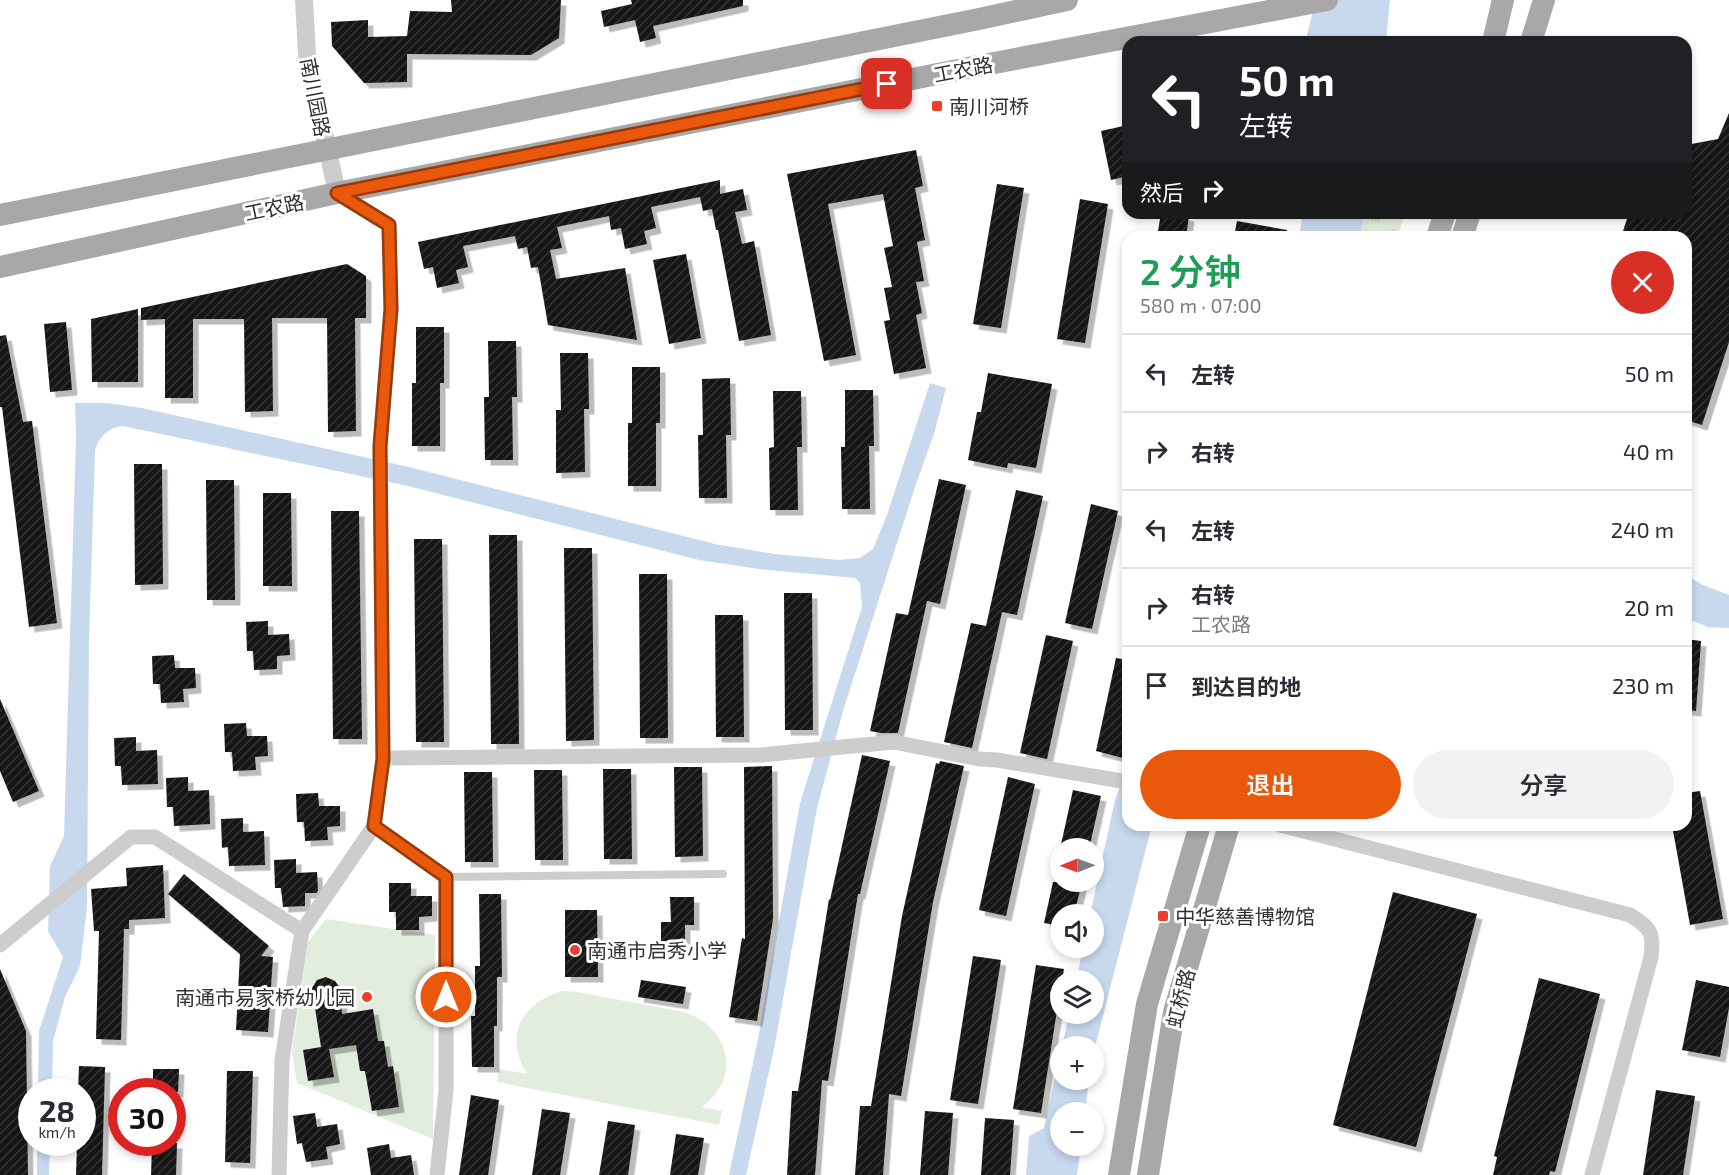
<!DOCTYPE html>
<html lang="zh">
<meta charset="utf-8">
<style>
:root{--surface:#fff;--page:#f2f2f3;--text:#2b2b33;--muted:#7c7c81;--line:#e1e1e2;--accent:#ea580c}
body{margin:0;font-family:"Exo 2","Noto Sans SC",sans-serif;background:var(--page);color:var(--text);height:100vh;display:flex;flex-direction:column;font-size:22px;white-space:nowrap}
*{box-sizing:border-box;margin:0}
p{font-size:20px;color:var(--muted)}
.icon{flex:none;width:33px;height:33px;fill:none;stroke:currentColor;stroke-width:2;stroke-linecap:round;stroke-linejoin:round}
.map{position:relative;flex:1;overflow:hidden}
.panel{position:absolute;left:1122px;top:231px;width:570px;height:600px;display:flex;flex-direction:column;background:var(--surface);border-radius:18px;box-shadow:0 3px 9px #0003}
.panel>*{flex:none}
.top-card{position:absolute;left:1122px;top:36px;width:570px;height:183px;border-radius:18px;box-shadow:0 3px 9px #0003;background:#202124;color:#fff;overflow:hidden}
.needle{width:39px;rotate:269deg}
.controls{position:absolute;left:1050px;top:838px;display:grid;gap:12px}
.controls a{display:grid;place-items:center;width:54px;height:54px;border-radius:50%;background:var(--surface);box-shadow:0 3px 9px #0003;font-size:30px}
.speed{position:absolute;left:18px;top:1078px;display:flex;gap:12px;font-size:30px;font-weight:700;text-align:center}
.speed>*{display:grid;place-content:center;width:78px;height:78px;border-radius:50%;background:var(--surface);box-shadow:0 3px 9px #0003;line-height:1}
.speed small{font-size:15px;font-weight:400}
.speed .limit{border:9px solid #d22;background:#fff;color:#111}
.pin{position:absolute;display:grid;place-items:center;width:51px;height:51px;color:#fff;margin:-26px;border-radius:12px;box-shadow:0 3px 9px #0006}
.me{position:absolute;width:66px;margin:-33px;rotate:0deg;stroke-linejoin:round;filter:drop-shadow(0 0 4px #0008)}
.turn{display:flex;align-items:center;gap:21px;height:126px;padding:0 18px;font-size:27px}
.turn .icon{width:78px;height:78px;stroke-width:2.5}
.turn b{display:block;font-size:42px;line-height:51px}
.then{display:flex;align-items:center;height:57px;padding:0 18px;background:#0003;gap:12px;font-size:22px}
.round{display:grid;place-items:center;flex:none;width:63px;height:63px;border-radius:32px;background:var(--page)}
.summary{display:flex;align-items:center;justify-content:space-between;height:102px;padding:0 18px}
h1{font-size:36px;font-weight:600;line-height:45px;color:#1e9e55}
.button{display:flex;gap:12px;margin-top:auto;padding:12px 18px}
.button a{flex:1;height:69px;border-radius:36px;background:var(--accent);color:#fff;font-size:24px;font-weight:600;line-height:69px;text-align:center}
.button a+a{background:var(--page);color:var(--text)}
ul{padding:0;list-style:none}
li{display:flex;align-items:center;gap:18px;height:78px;padding:0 18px;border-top:2px solid var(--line)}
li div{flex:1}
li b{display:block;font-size:22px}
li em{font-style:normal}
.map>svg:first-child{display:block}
.grass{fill:url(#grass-tufts)}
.park{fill:#e3eddd;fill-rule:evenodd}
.water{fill:#c8d9ee}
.building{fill:url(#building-hatch);filter:url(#shadow)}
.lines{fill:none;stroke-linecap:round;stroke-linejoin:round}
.service{stroke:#cdcdcd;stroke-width:8}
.minor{stroke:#cdcdcd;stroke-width:15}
.tertiary{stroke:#cdcdcd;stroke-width:18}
.primary{stroke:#a8a8a8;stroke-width:22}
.route-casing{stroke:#983908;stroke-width:15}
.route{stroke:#ea580c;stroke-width:10}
.poi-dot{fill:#ee3d2a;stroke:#fff;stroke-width:2}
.labels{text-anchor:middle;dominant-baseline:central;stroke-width:6;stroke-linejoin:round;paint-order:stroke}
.street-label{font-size:20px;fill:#303030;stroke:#fff}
.poi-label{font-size:20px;fill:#303030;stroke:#fff;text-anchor:start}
</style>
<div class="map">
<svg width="1729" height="1175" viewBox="0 0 1729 1175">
<defs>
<pattern id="grass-tufts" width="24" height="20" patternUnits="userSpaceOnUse" patternTransform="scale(1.5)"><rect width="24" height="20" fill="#e3eddd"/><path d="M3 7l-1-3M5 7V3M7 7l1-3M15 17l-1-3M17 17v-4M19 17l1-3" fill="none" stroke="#c3ccbe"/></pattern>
<pattern id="building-hatch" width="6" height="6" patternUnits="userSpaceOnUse" patternTransform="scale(1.5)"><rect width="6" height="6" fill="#171717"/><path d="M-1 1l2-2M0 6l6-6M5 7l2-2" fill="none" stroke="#303030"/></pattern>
<filter id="shadow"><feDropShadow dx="5.5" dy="5.5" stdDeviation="0" flood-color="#0004"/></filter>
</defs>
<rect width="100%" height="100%" fill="#fff"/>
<!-- grass -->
<polygon class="grass" points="1364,213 1405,213 1397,237 1360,237"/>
<!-- park -->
<g class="park">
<path d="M326,919L435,935L433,1139L297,1083L292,1051L308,942ZM326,977C343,982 340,999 342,1014L373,1009L378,1041H384L388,1067H393L399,1107L372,1111L365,1071H360L356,1045L312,997C310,986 315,979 326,977ZM328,1046L333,1077L308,1081L303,1050Z"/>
<path d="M563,991L577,992L684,1012C730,1027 742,1078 702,1107L722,1111L719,1125L497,1082L499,1069L527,1074C503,1036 522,1002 563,991Z"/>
</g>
<!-- water -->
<g class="water">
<polygon points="1316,0 1390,0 1386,42 1305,42"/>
<polygon points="1303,213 1364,213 1360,237 1299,237"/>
<path d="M930,383L946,388L934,434L916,484L843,711L817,808L774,1049L746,1175H729L757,1044L800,803L862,607L860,583L855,578L759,569L699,560L408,486L123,426C109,427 99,437 95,450L89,640L87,908L80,966L65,997L53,1041L52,1092H38L39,1031L63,957L48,931L50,866L64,836L76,437L75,403H107L142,408L409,467L715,544L775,554L839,560L860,558L873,549L887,515Z"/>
<polygon points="1686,575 1703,585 1729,595 1729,628 1708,627 1686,618"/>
<polygon points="1128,766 1128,825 1152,825 1094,1051 1094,1047 1062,1047 1069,1014 1094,1014 1094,981 1076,981 1083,948 1094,948 1094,915 1090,915 1115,800"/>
<polygon points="1060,1052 1060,1080 1089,1080 1085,1113 1060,1113 1060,1146 1081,1146 1077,1175 1026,1175 1029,1136 1044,1128"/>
<polygon points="37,1143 50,1143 49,1175 37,1175"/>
</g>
<!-- building -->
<g class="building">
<polygon points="451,0 561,0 559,38 531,55 407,54 407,82 364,83 332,46 331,22 368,20 368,37 407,36 410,11 452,12"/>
<polygon points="631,0 743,0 743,6 653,26 656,38 640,42 635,20 604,27 601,11 632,4"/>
<polygon points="1729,113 1729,342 1702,425 1686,420 1686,237 1621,237 1629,213 1686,213 1686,145 1718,139"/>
<polygon points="1128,125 1128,176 1111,180 1101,131"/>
<polygon points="916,150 923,186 915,188 925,240 917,242 924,281 916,282 922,313 916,315 926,368 894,374 884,321 890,320 884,288 892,287 884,248 893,246 883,194 828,204 856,355 824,361 787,174"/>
<polygon points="720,180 720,194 743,189 747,210 735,212 742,244 754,241 771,335 739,341 718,230 716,230 712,209 703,211 700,197 651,207 656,228 644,231 647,244 625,249 621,228 611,230 609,216 557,227 562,248 550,250 556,279 625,268 637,340 548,325 538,267 531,268 527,247 518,249 515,236 463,246 468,267 456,270 459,283 437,288 433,267 424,269 418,242"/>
<polygon points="997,184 1024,188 1001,328 973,324"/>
<polygon points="1080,199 1108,204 1085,343 1057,339"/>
<polygon points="1161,213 1189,216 1186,237 1157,237"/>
<polygon points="1237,221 1287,230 1286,237 1234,237"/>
<polygon points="686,254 701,338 669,344 653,260"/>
<polygon points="347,264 366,276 366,318 355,318 356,431 328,432 327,318 272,318 273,411 245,412 244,319 193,319 193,398 165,398 165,319 141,320 141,308"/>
<polygon points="138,309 138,382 92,382 91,319"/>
<polygon points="66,322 72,390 50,392 44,324"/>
<polygon points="416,327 444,327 444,383 440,383 440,446 412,446 412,383 416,383"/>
<polygon points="6,335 23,422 32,421 57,623 29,627 2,407 0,407 0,336"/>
<polygon points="488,341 516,341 517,397 512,397 513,460 485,460 484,397 489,397"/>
<polygon points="560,353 588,353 589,409 584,409 585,472 556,473 556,410 561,410"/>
<polygon points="632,367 660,367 660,423 656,423 656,486 628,486 628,423 632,423"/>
<polygon points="988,373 1052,384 1036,468 1008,463 1007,468 968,460 977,412 981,412"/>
<polygon points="730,378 731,435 726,435 727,498 699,498 698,435 703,435 702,379"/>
<polygon points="845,390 873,390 874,446 869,446 870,509 842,509 841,447 845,447"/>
<polygon points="773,391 801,391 802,447 797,447 798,510 770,510 769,448 774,447"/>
<polygon points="134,464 162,464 163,584 135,585"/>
<polygon points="939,479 966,485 940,604 927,601 898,733 881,733 870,731 896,613 908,615"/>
<polygon points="206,480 234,480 235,600 207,600"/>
<polygon points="1016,490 1043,496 1017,615 1002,612 972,748 944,742 971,623 986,626"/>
<polygon points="263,493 291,493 292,586 263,586"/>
<polygon points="1091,504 1118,511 1092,629 1065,623"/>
<polygon points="331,511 359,511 362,739 333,739"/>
<polygon points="489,535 517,535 519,744 491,744"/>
<polygon points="414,539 442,539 444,742 416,742"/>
<polygon points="564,548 592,548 594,740 566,741"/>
<polygon points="639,574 667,574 668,738 640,738"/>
<polygon points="784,593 812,593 813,730 785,730"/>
<polygon points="715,615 743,615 744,737 716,737"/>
<polygon points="268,621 268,635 289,634 290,655 277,656 277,669 254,670 253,651 247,651 246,622"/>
<polygon points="1046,635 1073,641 1047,759 1020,753"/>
<polygon points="1686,639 1701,641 1696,711 1686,710"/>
<polygon points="174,655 175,668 195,668 196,688 183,689 184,702 161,703 160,684 153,684 152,656"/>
<polygon points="1116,658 1128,660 1128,735 1123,758 1096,751"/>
<polygon points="0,699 39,791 13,802 0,771"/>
<polygon points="246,723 247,736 267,736 268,756 255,757 256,770 233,771 232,752 225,752 224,724"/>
<polygon points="136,737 136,751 157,750 158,784 122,785 121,766 115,766 114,738"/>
<polygon points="862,755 890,761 860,894 858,894 828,1081 822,1080 815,1175 787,1175 792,1091 798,1091 829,899 830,900"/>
<polygon points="940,761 964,766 933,902 901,1096 889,1094 883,1175 855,1175 860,1106 871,1106 902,916 936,763 939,764"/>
<polygon points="772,766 773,919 757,1021 729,1017 742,938 745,939 744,767"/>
<polygon points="674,767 702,767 703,856 675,857"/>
<polygon points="603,769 631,769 632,859 604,859"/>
<polygon points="534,770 562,770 563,860 535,860"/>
<polygon points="464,772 492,772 493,862 465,862"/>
<polygon points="188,777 188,791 209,790 210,824 174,826 173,807 167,807 166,778"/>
<polygon points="1008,777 1035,784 1006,916 979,910"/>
<polygon points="1073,790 1101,796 1089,849 1060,849"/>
<polygon points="1700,791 1723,919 1690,925 1672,825 1686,825 1686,793"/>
<polygon points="318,793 319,806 340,806 340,826 327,827 328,840 305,841 304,822 297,822 296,794"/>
<polygon points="243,818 243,832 264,831 265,865 229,866 228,847 222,848 221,819"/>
<polygon points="296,859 296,873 317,872 318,891 316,893 305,893 305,906 283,907 281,888 275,888 274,860"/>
<polygon points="163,865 165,918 129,920 129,929 124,929 121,1040 96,1039 99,931 94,931 91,889 127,886 126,868"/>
<polygon points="184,874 269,946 261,956 273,957 268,1032 236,1030 240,954 168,894"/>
<polygon points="1053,882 1082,882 1074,915 1060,915 1060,926 1044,923"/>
<polygon points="389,883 411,883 411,896 432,896 432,916 419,917 419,930 396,930 396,912 389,912"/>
<polygon points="1393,892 1477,914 1416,1147 1333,1125"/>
<polygon points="479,894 501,894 502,977 497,977 497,1026 494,1026 494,1067 472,1067 471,1016 475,1016 475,966 480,966"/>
<polygon points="670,897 694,897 694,925 685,925 685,950 661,950 661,922 671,922"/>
<polygon points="565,910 597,910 598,977 565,977"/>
<polygon points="973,956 1001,960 978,1104 950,1100"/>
<polygon points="1036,965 1064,969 1062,981 1060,981 1060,991 1041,1113 1013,1109"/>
<polygon points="0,969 26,1031 28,1175 0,1175"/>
<polygon points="326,977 335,981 340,988 342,1014 373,1009 378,1041 384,1041 388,1067 393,1066 399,1107 372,1111 365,1071 360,1071 356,1045 329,1049 334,1077 308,1081 303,1050 321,1047 312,988 317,980"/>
<polygon points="1539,978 1600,994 1555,1172 1550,1171 1549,1175 1493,1175 1497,1157 1494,1156"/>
<polygon points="641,980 686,987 683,1004 638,997"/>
<polygon points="1696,980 1729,987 1729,1008 1720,1057 1682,1050"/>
<polygon points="79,1066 105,1067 102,1175 76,1175 77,1143 82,1143 82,1092 78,1092"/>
<polygon points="153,1069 179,1069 178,1092 153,1092"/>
<polygon points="227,1071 253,1071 250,1163 225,1162"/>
<polygon points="1656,1090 1695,1096 1683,1175 1643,1175"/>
<polygon points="471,1095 499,1100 488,1175 459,1175"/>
<polygon points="542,1109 570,1113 560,1175 532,1175"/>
<polygon points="925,1111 953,1113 948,1175 920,1175"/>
<polygon points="315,1113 317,1127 337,1124 340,1144 326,1147 328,1159 306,1162 302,1143 297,1144 293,1116"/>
<polygon points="985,1118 1014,1120 1010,1175 981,1175"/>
<polygon points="608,1121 635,1125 628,1175 599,1175"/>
<polygon points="676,1134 704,1138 698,1175 670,1175"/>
<polygon points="152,1143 177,1143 176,1175 151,1175"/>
<polygon points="389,1144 391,1158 411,1155 414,1175 371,1175 367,1148"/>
</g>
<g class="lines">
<!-- service -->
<polyline class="service" points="446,877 723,874"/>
<!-- minor -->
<g class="minor">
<polyline points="383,758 761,755 894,742 979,759 997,760 1128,782"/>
<path d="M1280,825L1630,915C1651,928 1654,933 1651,957L1592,1175"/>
<polyline points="374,826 446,877 446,1090 437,1175"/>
<polyline points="0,945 131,837 155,837 302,931"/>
<polyline points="279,1175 282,1060 302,931 374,826 383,758 380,446 391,309 389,225 337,193"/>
</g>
<!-- tertiary -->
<polyline class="tertiary" points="304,0 307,54 337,193"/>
<!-- primary -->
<g class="primary">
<polyline points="1493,42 1503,0"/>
<polyline points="1531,42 1544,0"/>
<polyline points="0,215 979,19 1067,0"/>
<polyline points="1437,237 1445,213"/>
<polyline points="1462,237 1470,213"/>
<polyline points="0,267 337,193 978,66 1327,0"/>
<polyline points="1119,1175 1147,1004 1200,825"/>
<polyline points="1148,1175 1174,1012 1229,825"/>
</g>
</g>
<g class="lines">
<!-- route casing -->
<g class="route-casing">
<polyline id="route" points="446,997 446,877 374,826 383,759 380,446 391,309 389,225 337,193 887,84"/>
</g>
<!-- route -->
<use href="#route" class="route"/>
</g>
<!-- markers -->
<g class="poi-dot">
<rect x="931" y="100" width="12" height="12" rx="3"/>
<rect x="1157" y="910" width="12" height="12" rx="3"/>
<circle cx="575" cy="950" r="6"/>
<circle cx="367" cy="997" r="6"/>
</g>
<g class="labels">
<!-- street labels -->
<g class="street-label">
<text transform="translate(963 69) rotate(-11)">工农路</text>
<text transform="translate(316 97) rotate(79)">南川园路</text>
<text transform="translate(274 207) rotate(-12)">工农路</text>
<text transform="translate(1180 998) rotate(-76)">虹桥路</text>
</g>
<!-- poi labels -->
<g class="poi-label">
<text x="949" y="106">南川河桥</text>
<text x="1175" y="916">中华慈善博物馆</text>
<text x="587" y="950">南通市启秀小学</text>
<text x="355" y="997" text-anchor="end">南通市易家桥幼儿园</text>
</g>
</g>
</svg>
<div class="controls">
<a><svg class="needle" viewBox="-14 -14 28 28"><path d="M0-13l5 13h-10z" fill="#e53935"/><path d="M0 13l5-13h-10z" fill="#7c7c81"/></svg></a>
<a><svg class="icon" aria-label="sound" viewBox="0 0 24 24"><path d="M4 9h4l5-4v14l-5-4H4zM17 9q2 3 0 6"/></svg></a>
<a><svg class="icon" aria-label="layers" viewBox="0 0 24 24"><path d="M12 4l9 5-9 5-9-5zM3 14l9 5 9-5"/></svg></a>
<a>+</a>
<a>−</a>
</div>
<div class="speed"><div>28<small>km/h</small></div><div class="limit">30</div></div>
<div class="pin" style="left:887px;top:84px;background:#d93025"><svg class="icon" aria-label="arrive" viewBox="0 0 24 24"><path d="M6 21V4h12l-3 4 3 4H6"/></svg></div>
<svg class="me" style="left:446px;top:997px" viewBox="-20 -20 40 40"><circle r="17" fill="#ea580c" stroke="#fff" stroke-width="3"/><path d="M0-11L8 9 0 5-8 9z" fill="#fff"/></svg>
<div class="top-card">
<div class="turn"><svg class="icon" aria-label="left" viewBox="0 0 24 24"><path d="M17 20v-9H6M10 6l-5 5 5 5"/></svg><div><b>50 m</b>左转</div></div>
<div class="then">然后<svg class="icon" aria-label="right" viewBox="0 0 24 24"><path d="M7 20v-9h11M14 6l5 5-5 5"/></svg></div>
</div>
<section class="panel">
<div class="summary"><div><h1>2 分钟</h1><p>580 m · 07:00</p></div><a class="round" style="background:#d93025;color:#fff"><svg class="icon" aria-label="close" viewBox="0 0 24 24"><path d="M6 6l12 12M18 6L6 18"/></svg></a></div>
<ul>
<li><svg class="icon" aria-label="left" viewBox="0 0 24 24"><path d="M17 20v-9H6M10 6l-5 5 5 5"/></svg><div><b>左转</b></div><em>50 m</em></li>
<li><svg class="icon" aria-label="right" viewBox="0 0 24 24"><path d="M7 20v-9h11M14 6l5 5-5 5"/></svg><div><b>右转</b></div><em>40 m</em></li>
<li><svg class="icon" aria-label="left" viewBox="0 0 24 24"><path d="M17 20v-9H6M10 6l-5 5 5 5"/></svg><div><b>左转</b></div><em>240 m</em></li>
<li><svg class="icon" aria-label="right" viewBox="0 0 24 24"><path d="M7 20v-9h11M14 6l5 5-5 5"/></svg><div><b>右转</b><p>工农路</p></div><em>20 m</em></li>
<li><svg class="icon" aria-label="arrive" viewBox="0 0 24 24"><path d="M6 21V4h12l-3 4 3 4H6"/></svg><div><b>到达目的地</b></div><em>230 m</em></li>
</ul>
<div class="button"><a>退出</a><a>分享</a></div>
</section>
</div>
